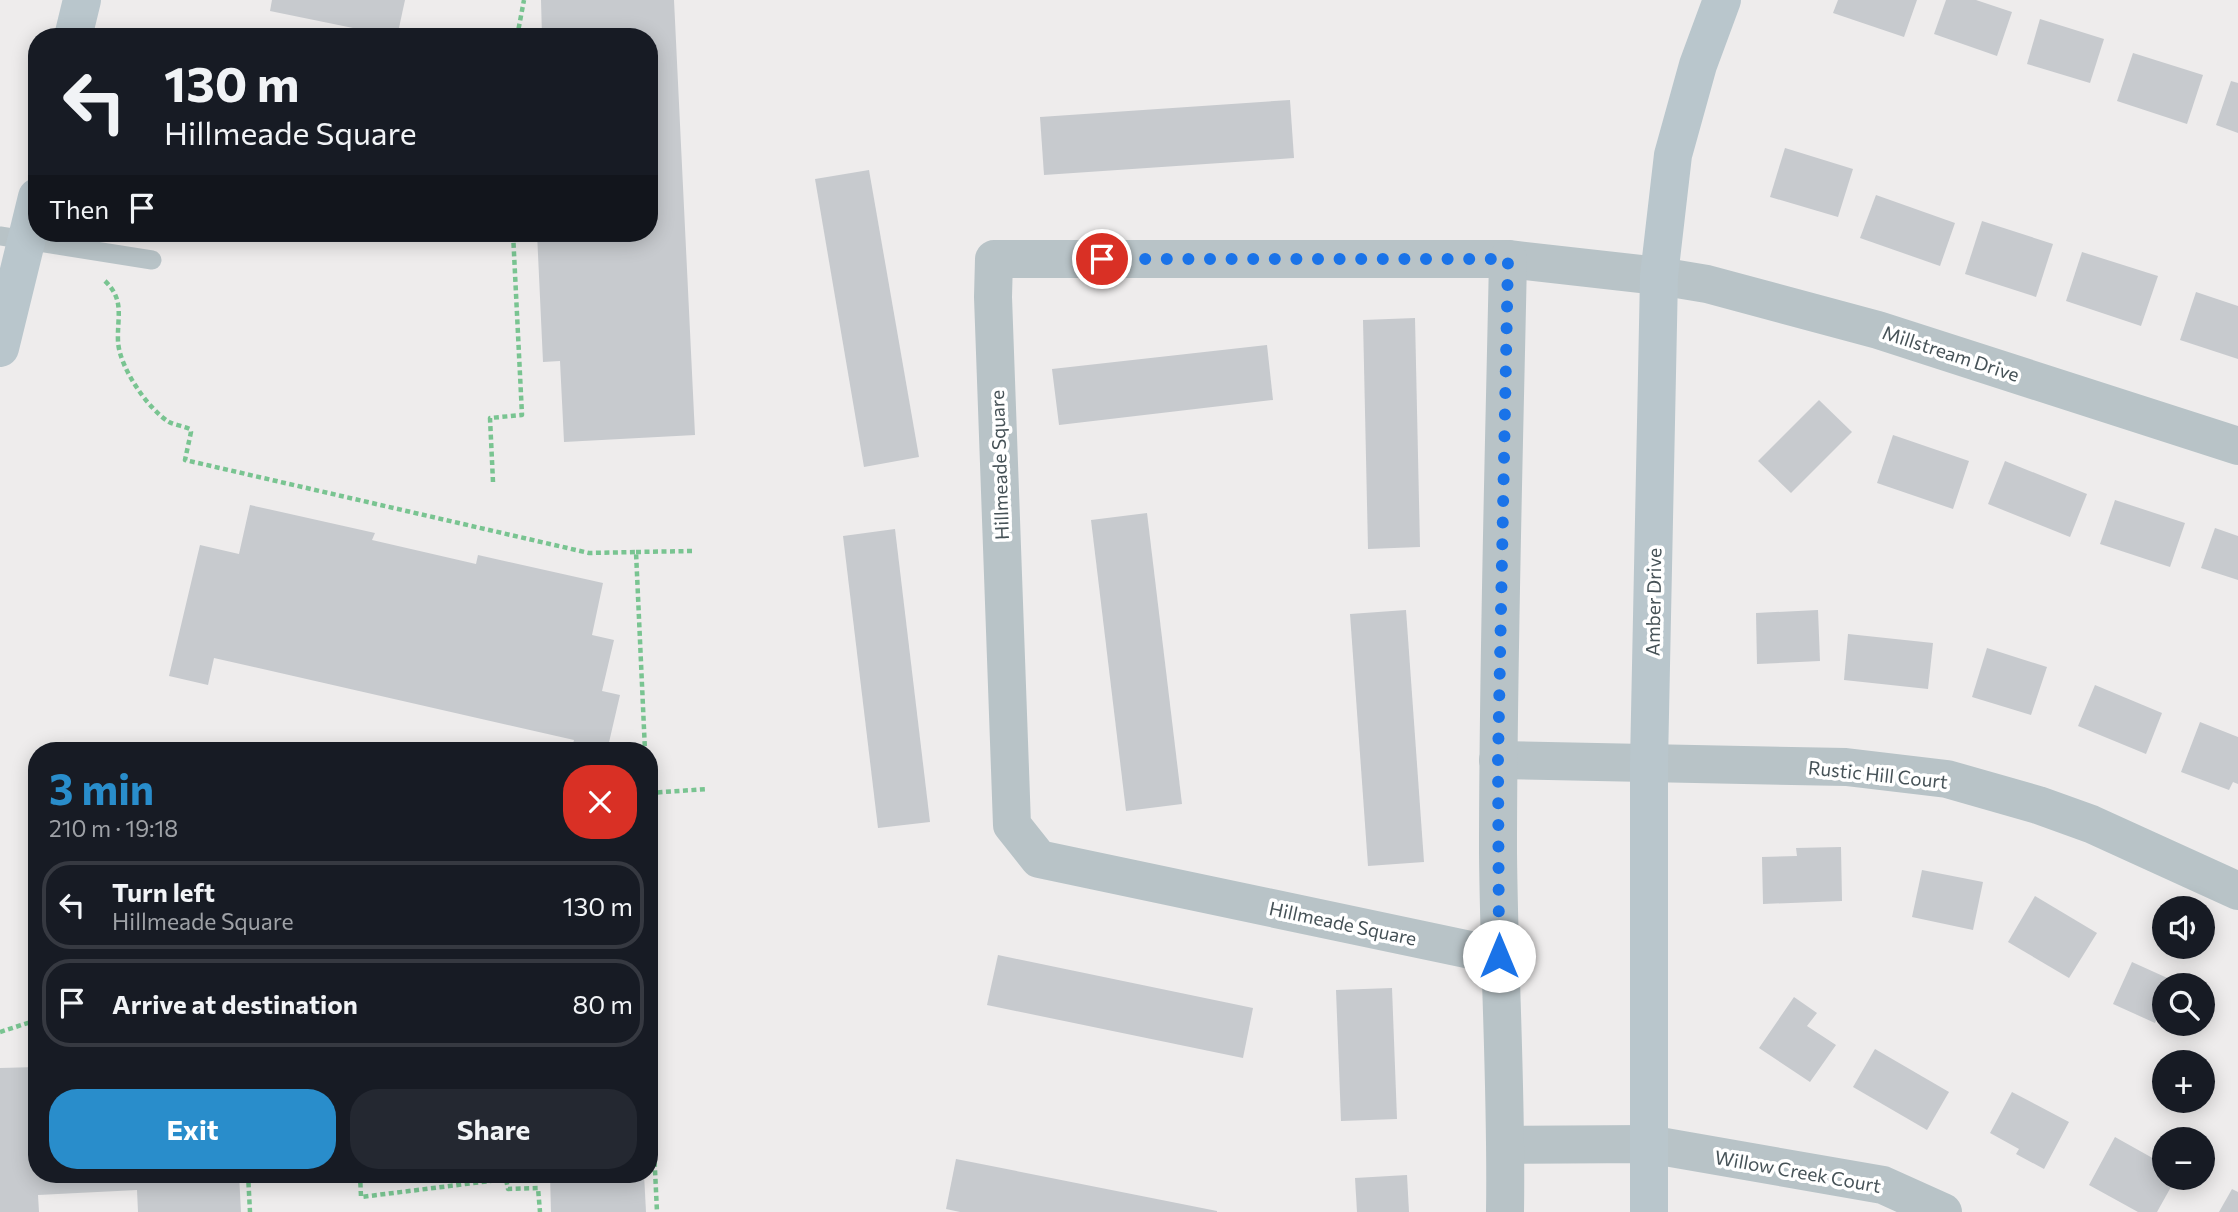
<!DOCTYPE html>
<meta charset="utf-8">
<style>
:root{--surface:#171b24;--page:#242831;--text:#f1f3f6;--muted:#9ea1a6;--line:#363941;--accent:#298dcb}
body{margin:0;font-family:Commissioner,sans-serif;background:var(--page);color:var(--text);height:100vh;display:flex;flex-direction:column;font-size:26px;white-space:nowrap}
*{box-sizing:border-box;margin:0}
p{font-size:23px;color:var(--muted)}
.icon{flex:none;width:38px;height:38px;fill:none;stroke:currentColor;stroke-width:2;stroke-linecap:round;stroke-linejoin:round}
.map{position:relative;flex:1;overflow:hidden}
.sheet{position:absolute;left:28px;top:742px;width:630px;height:441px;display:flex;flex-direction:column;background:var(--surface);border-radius:28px;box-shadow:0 4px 18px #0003}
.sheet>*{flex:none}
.banner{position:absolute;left:28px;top:28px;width:630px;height:214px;border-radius:28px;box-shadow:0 4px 18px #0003;background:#171b24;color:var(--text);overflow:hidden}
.controls{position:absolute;left:2152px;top:896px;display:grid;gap:14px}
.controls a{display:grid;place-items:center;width:63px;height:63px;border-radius:50%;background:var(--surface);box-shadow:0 4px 18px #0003;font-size:35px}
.pin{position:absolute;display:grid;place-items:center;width:60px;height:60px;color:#fff;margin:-30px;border:4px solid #fff;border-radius:50%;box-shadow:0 2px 7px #0007}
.me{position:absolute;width:77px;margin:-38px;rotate:0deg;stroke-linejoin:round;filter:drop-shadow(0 0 5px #0008)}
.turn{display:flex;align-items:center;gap:24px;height:147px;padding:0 21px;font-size:32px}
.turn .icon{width:91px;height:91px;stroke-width:2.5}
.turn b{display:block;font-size:49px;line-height:60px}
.then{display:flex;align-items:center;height:66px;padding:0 21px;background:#0003;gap:14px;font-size:26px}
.round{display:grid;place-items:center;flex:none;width:74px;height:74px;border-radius:28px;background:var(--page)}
.head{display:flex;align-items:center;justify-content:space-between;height:119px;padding:0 21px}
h1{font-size:42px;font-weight:700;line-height:52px;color:var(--accent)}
.action{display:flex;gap:14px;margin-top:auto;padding:14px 21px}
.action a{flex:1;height:80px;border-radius:28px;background:var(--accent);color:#fff;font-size:28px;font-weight:700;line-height:80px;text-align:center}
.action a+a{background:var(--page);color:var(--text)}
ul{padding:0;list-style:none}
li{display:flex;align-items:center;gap:21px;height:88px;margin:0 14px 10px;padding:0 7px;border:4px solid var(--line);border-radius:28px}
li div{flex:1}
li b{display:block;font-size:26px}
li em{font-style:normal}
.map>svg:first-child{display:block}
.building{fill:#c7cace}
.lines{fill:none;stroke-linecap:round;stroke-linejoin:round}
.path{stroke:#79c491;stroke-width:4.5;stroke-dasharray:5 3.5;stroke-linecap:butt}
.lane{stroke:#b8c3c7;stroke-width:19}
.street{stroke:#b8c3c7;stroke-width:38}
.secondary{stroke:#b9c6cc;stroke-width:38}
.route{stroke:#1a73e8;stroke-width:12;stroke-dasharray:0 21.6}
.labels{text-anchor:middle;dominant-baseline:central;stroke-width:7;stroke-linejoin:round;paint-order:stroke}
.street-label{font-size:19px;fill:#465257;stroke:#fff}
</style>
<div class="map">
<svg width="2238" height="1212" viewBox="0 0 2238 1212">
<rect width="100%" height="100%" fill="#eeecec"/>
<!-- building -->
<g class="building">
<polygon points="272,0 405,0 397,37 270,11"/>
<polygon points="541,0 674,0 695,435 564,442 560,361 543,362 537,233 649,233 649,37 542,37"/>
<polygon points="1838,0 1917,0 1904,37 1833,13"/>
<polygon points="1946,0 1976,0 2012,12 1997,56 1934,34"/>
<polygon points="2040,19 2104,39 2090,83 2027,64"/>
<polygon points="2133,53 2203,75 2187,124 2117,101"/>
<polygon points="2231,81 2238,83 2238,133 2216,125"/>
<polygon points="1290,100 1294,158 1044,175 1040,117"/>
<polygon points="1785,148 1853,169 1838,217 1770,197"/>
<polygon points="869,170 919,457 864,467 815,179"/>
<polygon points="1876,195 1955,223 1940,266 1860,238"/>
<polygon points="1982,221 2053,244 2036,297 1965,274"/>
<polygon points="2082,252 2158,276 2141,326 2066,301"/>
<polygon points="2196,292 2238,306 2238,359 2180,340"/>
<polygon points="1415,318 1420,547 1368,549 1363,320"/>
<polygon points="1267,345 1273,400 1059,425 1052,369"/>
<polygon points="1819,400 1852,432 1791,493 1758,461"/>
<polygon points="1893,435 1969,461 1953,509 1877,483"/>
<polygon points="2005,461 2087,494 2070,537 1988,504"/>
<polygon points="2115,500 2185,523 2170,567 2100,544"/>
<polygon points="250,505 375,533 372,540 476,564 478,555 603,583 592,635 614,640 602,691 620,695 607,751 571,751 574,740 214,658 208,685 169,676 200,545 239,554"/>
<polygon points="1147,513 1182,804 1126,811 1091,520"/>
<polygon points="2215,528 2238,536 2238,580 2201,568"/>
<polygon points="895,529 930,822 878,828 843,536"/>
<polygon points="1406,610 1424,862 1368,866 1350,614"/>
<polygon points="1818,610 1820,661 1757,664 1756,613"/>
<polygon points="1848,634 1933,643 1928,689 1844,680"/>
<polygon points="1987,648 2047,667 2031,715 1972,697"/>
<polygon points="2095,685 2162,713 2146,754 2078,726"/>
<polygon points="2200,722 2238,737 2238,784 2233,782 2229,790 2181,772"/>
<polygon points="1841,847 1842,901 1763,904 1762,857 1797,856 1796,848"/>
<polygon points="1922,870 1983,882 1973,930 1912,917"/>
<polygon points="2035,896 2097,933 2069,978 2008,942"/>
<polygon points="998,955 1253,1008 1243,1058 987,1005"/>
<polygon points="2132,962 2174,981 2172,985 2165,985 2165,1002 2155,1023 2113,1004"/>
<polygon points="1392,988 1397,1119 1341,1121 1336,990"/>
<polygon points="1794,997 1817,1013 1807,1026 1836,1045 1810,1082 1759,1048"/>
<polygon points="1875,1049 1949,1092 1927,1130 1853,1087"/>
<polygon points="37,1067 37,1174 239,1174 241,1212 138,1212 137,1190 38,1195 39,1212 0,1212 0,1068"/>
<polygon points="2012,1092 2069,1122 2044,1169 2016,1154 2019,1149 1990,1133"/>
<polygon points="2115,1137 2165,1165 2165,1178 2176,1178 2157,1212 2138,1212 2089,1185"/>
<polygon points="956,1159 1217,1211 1217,1212 960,1212 946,1209"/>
<polygon points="550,1174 644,1174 646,1212 551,1212"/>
<polygon points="1407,1175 1409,1212 1357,1212 1355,1178"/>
<polygon points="2232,1189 2238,1192 2238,1212 2219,1212"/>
</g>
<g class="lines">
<!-- path -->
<g class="path">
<polyline points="517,37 524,0"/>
<path d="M105,281C125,300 117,317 118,341C119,367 148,409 169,422C175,425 183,426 190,429L191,432L185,460L589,553L636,552L645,751"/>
<polyline points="493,482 490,418 522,415 513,233"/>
<polyline points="636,552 692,551"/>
<polyline points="649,793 708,789"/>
<polyline points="0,1032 37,1020"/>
<polyline points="649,1043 657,1212"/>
<polyline points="248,1174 250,1212"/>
<polyline points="360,1174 361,1197 506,1179 508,1189 538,1188 540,1212"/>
</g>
<!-- lane -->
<polyline class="lane" points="0,236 152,260"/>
<!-- street -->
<g class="street">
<polyline points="1498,760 1846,767 1947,779 2038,805 2091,824 2238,891"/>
<polyline points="1499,956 1039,859 1012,825 993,297 994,259 1508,259 1659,276 1707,284 1878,330 2238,446"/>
<polyline points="1506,1145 1648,1144 1883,1185 1943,1212"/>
<path d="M1505,1212C1507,1092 1499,972 1498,852C1498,654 1504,457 1508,259"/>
</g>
<!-- secondary -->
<g class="secondary">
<polyline points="73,37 82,0"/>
<polyline points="0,348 37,197"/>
<polyline points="1649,1212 1649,763 1659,276 1673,155 1698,65 1722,0"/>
</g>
</g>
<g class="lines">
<!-- route -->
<polyline class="route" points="1102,259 1508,259 1498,760 1499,956"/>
</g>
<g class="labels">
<!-- street labels -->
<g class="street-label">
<text transform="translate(1951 353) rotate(18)">Millstream Drive</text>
<text transform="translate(999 465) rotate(-92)">Hillmeade Square</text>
<text transform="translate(1653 602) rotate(-89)">Amber Drive</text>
<text transform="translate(1878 774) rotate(6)">Rustic Hill Court</text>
<text transform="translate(1343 923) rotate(12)">Hillmeade Square</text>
<text transform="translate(1798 1171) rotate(10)">Willow Creek Court</text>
</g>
</g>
</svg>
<div class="controls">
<a><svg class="icon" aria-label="sound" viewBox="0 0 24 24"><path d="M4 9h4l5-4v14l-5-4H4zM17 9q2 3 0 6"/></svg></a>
<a><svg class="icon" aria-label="search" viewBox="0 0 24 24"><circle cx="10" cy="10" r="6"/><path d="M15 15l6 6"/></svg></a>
<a>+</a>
<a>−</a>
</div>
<div class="pin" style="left:1102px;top:259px;background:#d93025"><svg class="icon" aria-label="arrive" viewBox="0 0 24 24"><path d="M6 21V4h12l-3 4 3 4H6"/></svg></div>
<svg class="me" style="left:1499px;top:956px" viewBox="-20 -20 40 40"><circle r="19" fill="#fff"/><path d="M0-13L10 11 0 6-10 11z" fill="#1a73e8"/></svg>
<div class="banner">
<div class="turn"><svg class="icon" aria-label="left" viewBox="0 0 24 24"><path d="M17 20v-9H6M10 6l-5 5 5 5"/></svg><div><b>130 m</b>Hillmeade Square</div></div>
<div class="then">Then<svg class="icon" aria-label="arrive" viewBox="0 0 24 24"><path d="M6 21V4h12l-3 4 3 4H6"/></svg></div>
</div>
<section class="sheet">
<div class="head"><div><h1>3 min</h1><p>210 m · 19:18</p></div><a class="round" style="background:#d93025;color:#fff"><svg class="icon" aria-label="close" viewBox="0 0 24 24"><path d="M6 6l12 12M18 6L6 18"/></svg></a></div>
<ul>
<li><svg class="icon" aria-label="left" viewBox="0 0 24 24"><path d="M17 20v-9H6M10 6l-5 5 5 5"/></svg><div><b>Turn left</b><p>Hillmeade Square</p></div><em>130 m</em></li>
<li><svg class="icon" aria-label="arrive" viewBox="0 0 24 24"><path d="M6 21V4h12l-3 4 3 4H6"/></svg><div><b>Arrive at destination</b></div><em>80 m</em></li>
</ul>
<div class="action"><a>Exit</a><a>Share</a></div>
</section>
</div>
